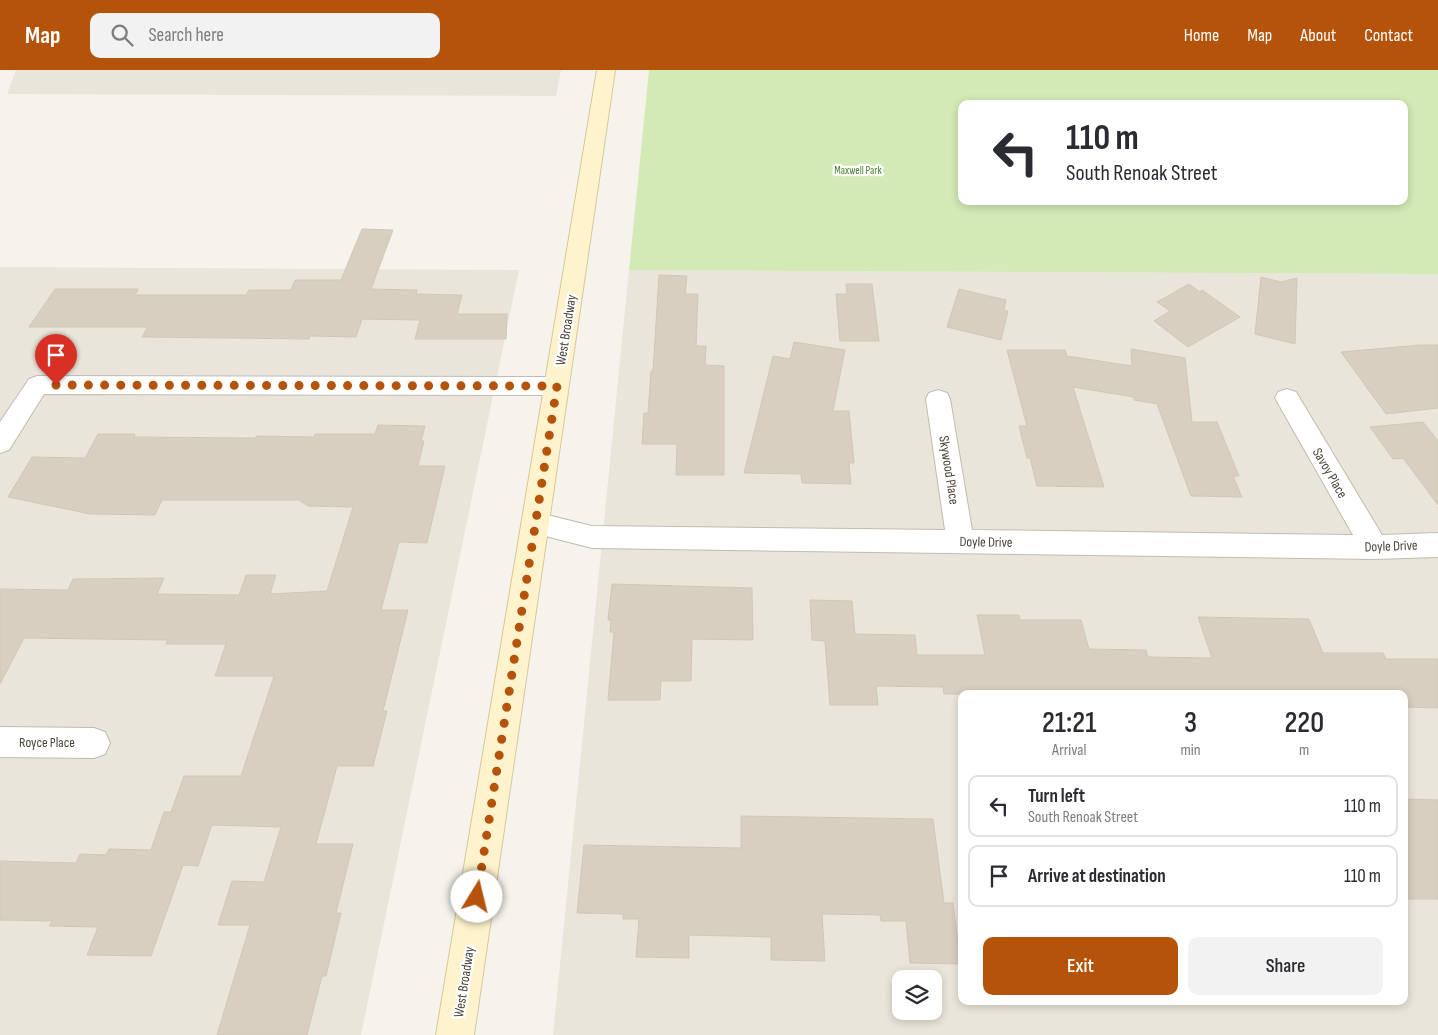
<!DOCTYPE html>
<style>
:root{--surface:#fff;--page:#f2f2f3;--text:#2b2b33;--muted:#7c7c81;--line:#e1e1e2;--accent:#b45309}
body{margin:0;font-family:"Sofia Sans Condensed",sans-serif;background:var(--page);color:var(--text);height:100vh;display:flex;flex-direction:column;font-size:19px;white-space:nowrap}
*{box-sizing:border-box;margin:0}
p{font-size:16px;color:var(--muted)}
.icon{flex:none;width:28px;height:28px;fill:none;stroke:currentColor;stroke-width:2;stroke-linecap:round;stroke-linejoin:round}
.map{position:relative;flex:1;overflow:hidden}
.panel{position:absolute;left:958px;top:620px;width:450px;height:315px;display:flex;flex-direction:column;background:var(--surface);border-radius:10px;box-shadow:0 2px 8px #0003}
.panel>*{flex:none}
.hud{position:absolute;left:958px;top:30px;width:450px;height:105px;border-radius:10px;box-shadow:0 2px 8px #0003;background:#fff;color:var(--text);overflow:hidden}
.tools{position:absolute;left:892px;top:900px;display:grid;gap:10px}
.tools a{display:grid;place-items:center;width:50px;height:50px;border-radius:10px;background:var(--surface);box-shadow:0 2px 8px #0003;font-size:25px}
.pin{position:absolute;display:grid;place-items:center;width:42px;height:42px;color:#fff;margin:-51px -21px;border-radius:50% 50% 50% 0;rotate:-45deg;box-shadow:0 0 5px #0007}
.pin .icon{rotate:45deg}
.me{position:absolute;width:55px;margin:-28px;rotate:9deg;stroke-linejoin:round;filter:drop-shadow(0 0 4px #0008)}
.turn{display:flex;align-items:center;gap:18px;height:105px;padding:0 25px;font-size:22px}
.turn .icon{width:65px;height:65px;stroke-width:2.5}
.turn b{display:block;font-size:35px;line-height:42px}
.eta{display:flex;justify-content:space-evenly;align-items:center;height:85px;text-align:center}
.eta b{font-size:30px;font-weight:600;line-height:35px}
.button{display:flex;gap:10px;margin-top:auto;padding:10px 25px}
.button a{flex:1;height:58px;border-radius:10px;background:var(--accent);color:#fff;font-size:20px;font-weight:600;line-height:58px;text-align:center}
.button a+a{background:var(--page);color:var(--text)}
ul{padding:0;list-style:none}
li{display:flex;align-items:center;gap:15px;height:62px;margin:0 10px 8px;padding:0 15px;border:2px solid var(--line);border-radius:10px}
li div{flex:1}
li b{display:block;font-size:19px}
li em{font-style:normal}
header{display:flex;align-items:center;gap:30px;box-sizing:border-box;height:70px;padding:0 25px;background:var(--accent);color:#fff}
header strong{font-size:24px}
nav{display:flex;gap:28px;margin-inline-start:auto;font-size:18px}
.search{width:350px;height:45px;background:var(--page);display:flex;align-items:center;gap:12px;box-sizing:border-box;padding:0 18px;border-radius:10px;color:var(--muted);font-size:19px}
.map>svg:first-child{display:block}
.residential{fill:#eae5da;fill-rule:evenodd}
.green{fill:#d2eab5;fill-rule:evenodd}
.building{fill:#d8cfc1;stroke:#d3c7b4}
.lines{fill:none;stroke-linecap:round;stroke-linejoin:round}
.minor-casing{stroke:#c2bbae;stroke-width:2}
.secondary-casing{stroke:#d6c79b;stroke-width:2}
.minor{fill:#fff;fill-rule:evenodd}
.secondary{fill:#fff3cd;fill-rule:evenodd}
.route{stroke:#b45309;stroke-width:9;stroke-dasharray:0 16.2}
.labels{text-anchor:middle;dominant-baseline:central;stroke-width:4.5;stroke-linejoin:round;paint-order:stroke}
.far-park-label{font-size:11px;fill:#4a7f2a;stroke:#fff}
.street-label{font-size:14px;fill:#4b4439;stroke:#fff}
</style>
<header>
<strong>Map</strong>
<div class="search"><svg class="icon" aria-label="search" viewBox="0 0 24 24"><circle cx="10" cy="10" r="6"/><path d="M15 15l6 6"/></svg>Search here</div>
<nav><a>Home</a><a>Map</a><a>About</a><a>Contact</a></nav>
</header>
<div class="map">
<svg width="1438" height="965" viewBox="0 0 1438 965">
<rect width="100%" height="100%" fill="#f6f3ec"/>
<!-- residential -->
<g class="residential">
<polygon points="16,0 561,0 556,26 7,24"/>
<polygon points="0,197 519,200 361,965 0,965"/>
<path d="M629,200L1438,204V965H553ZM961,624H1404V931H961ZM901,909H934V941H901Z"/>
</g>
<!-- green -->
<path class="green" d="M649,0H1438V204L629,200ZM961,34H1404V131H961Z"/>
<!-- building -->
<g class="building">
<polygon points="362,159 393,160 371,219 417,220 416,224 462,225 457,244 507,244 506,269 415,269 420,250 362,249 356,267 310,266 309,269 142,267 148,257 29,257 55,219 138,219 135,225 246,225 249,220 291,220 295,210 341,210"/>
<polygon points="659,205 687,206 685,224 698,224 696,276 706,276 705,295 724,296 724,405 676,405 677,374 642,374 644,343 648,343 651,301 653,301"/>
<polygon points="1261,207 1281,212 1297,208 1295,274 1255,264"/>
<polygon points="846,214 872,214 879,271 840,271 836,224 847,224"/>
<polygon points="1189,214 1200,222 1202,220 1240,247 1188,277 1154,251 1170,241 1157,232"/>
<polygon points="959,219 1006,230 1004,240 1008,241 1001,270 947,257"/>
<polygon points="794,272 845,280 833,341 849,341 854,393 849,393 851,414 802,413 801,404 744,403 773,286 790,289"/>
<polygon points="1420,275 1438,275 1438,338 1386,344 1341,282"/>
<polygon points="1131,279 1185,288 1192,352 1217,352 1239,406 1233,406 1242,427 1191,426 1157,334 1134,330 1134,327 1073,317 1104,417 1037,416 1030,388 1027,388 1019,356 1027,356 1007,280 1065,280 1067,286 1132,296"/>
<polygon points="1423,352 1438,371 1438,435 1403,388 1393,389 1370,357"/>
<polygon points="378,355 425,356 421,371 424,371 418,396 445,396 427,473 399,472 381,540 408,540 383,641 387,641 373,696 337,696 316,774 353,774 336,843 341,843 326,906 322,906 307,965 217,965 250,855 218,855 232,811 264,812 281,757 212,755 198,796 183,795 151,886 87,885 98,857 49,856 52,851 0,850 0,791 76,793 80,784 106,785 109,779 151,780 164,742 171,742 184,706 241,706 274,606 215,606 226,574 166,574 168,570 24,568 0,614 0,519 68,520 73,509 164,508 157,524 239,525 246,505 276,505 270,524 327,521 353,437 308,436 299,430 162,430 155,445 90,444 8,427 32,387 85,388 98,364 135,364 134,367 256,368 256,366 314,367 315,364 375,364"/>
<polygon points="612,514 752,518 753,570 692,569 691,611 661,611 660,630 608,630 614,562 610,562 611,550 608,550"/>
<polygon points="810,530 852,531 855,564 915,565 917,585 985,585 977,545 1019,545 1020,550 1081,550 1089,579 1146,580 1148,587 1212,588 1198,547 1309,549 1323,583 1383,583 1386,589 1438,589 1438,638 1404,637 1404,624 944,624 943,617 876,616 878,635 830,635 825,571 812,570"/>
<polygon points="1404,729 1438,730 1438,829 1404,829"/>
<polygon points="741,746 933,749 944,833 953,833 961,894 910,893 906,851 881,851 880,845 822,844 825,891 771,890 771,867 689,865 689,888 636,887 639,849 623,849 623,844 577,843 584,775 741,778"/>
</g>
<g class="lines">
<!-- minor casing -->
<g class="minor-casing">
<g id="minor">
<polygon points="37,306 557,307 565,310 569,316 565,322 557,325 44,324 9,380 0,383 0,352 29,309"/>
<polygon points="1287,319 1296,322 1382,465 1438,463 1438,487 1374,489 592,478 526,461 522,453 526,445 535,442 592,456 945,460 926,329 929,323 938,320 947,323 950,329 972,460 1353,465 1275,328 1278,322"/>
<polygon points="0,657 94,658 105,662 110,673 105,684 94,688 0,687"/>
</g>
</g>
<!-- secondary casing -->
<g class="secondary-casing">
<polygon id="secondary" points="597,0 615,0 474,965 436,965"/>
</g>
<!-- minor -->
<use href="#minor" class="minor"/>
<!-- secondary -->
<use href="#secondary" class="secondary"/>
</g>
<g class="lines">
<!-- route -->
<polyline class="route" points="56,315 557,316 477,827"/>
</g>
<g class="labels">
<!-- far-park labels -->
<g class="far-park-label">
<text x="858" y="100">Maxwell Park</text>
</g>
<!-- street labels -->
<g class="street-label">
<text transform="translate(566 260) rotate(-81)">West Broadway</text>
<text transform="translate(949 400) rotate(81)">Skywood Place</text>
<text transform="translate(1330 403) rotate(60)">Savoy Place</text>
<text transform="translate(986 472) rotate(1)">Doyle Drive</text>
<text transform="translate(1391 476) rotate(-2)">Doyle Drive</text>
<text x="47" y="672">Royce Place</text>
<text transform="translate(464 912) rotate(-81)">West Broadway</text>
</g>
</g>
</svg>
<div class="tools">
<a><svg class="icon" aria-label="layers" viewBox="0 0 24 24"><path d="M12 4l9 5-9 5-9-5zM3 14l9 5 9-5"/></svg></a>
</div>
<div class="pin" style="left:56px;top:315px;background:#d93025"><svg class="icon" aria-label="arrive" viewBox="0 0 24 24"><path d="M6 21V4h12l-3 4 3 4H6"/></svg></div>
<svg class="me" style="left:477px;top:827px" viewBox="-20 -20 40 40"><circle r="19" fill="#fff"/><path d="M0-13L10 11 0 6-10 11z" fill="#b45309"/></svg>
<div class="hud">
<div class="turn"><svg class="icon" aria-label="left" viewBox="0 0 24 24"><path d="M17 20v-9H6M10 6l-5 5 5 5"/></svg><div><b>110 m</b>South Renoak Street</div></div>
</div>
<section class="panel">
<div class="eta">
<div><b>21:21</b><p>Arrival</p></div>
<div><b>3</b><p>min</p></div>
<div><b>220</b><p>m</p></div>
</div>
<ul>
<li><svg class="icon" aria-label="left" viewBox="0 0 24 24"><path d="M17 20v-9H6M10 6l-5 5 5 5"/></svg><div><b>Turn left</b><p>South Renoak Street</p></div><em>110 m</em></li>
<li><svg class="icon" aria-label="arrive" viewBox="0 0 24 24"><path d="M6 21V4h12l-3 4 3 4H6"/></svg><div><b>Arrive at destination</b></div><em>110 m</em></li>
</ul>
<div class="button"><a>Exit</a><a>Share</a></div>
</section>
</div>
